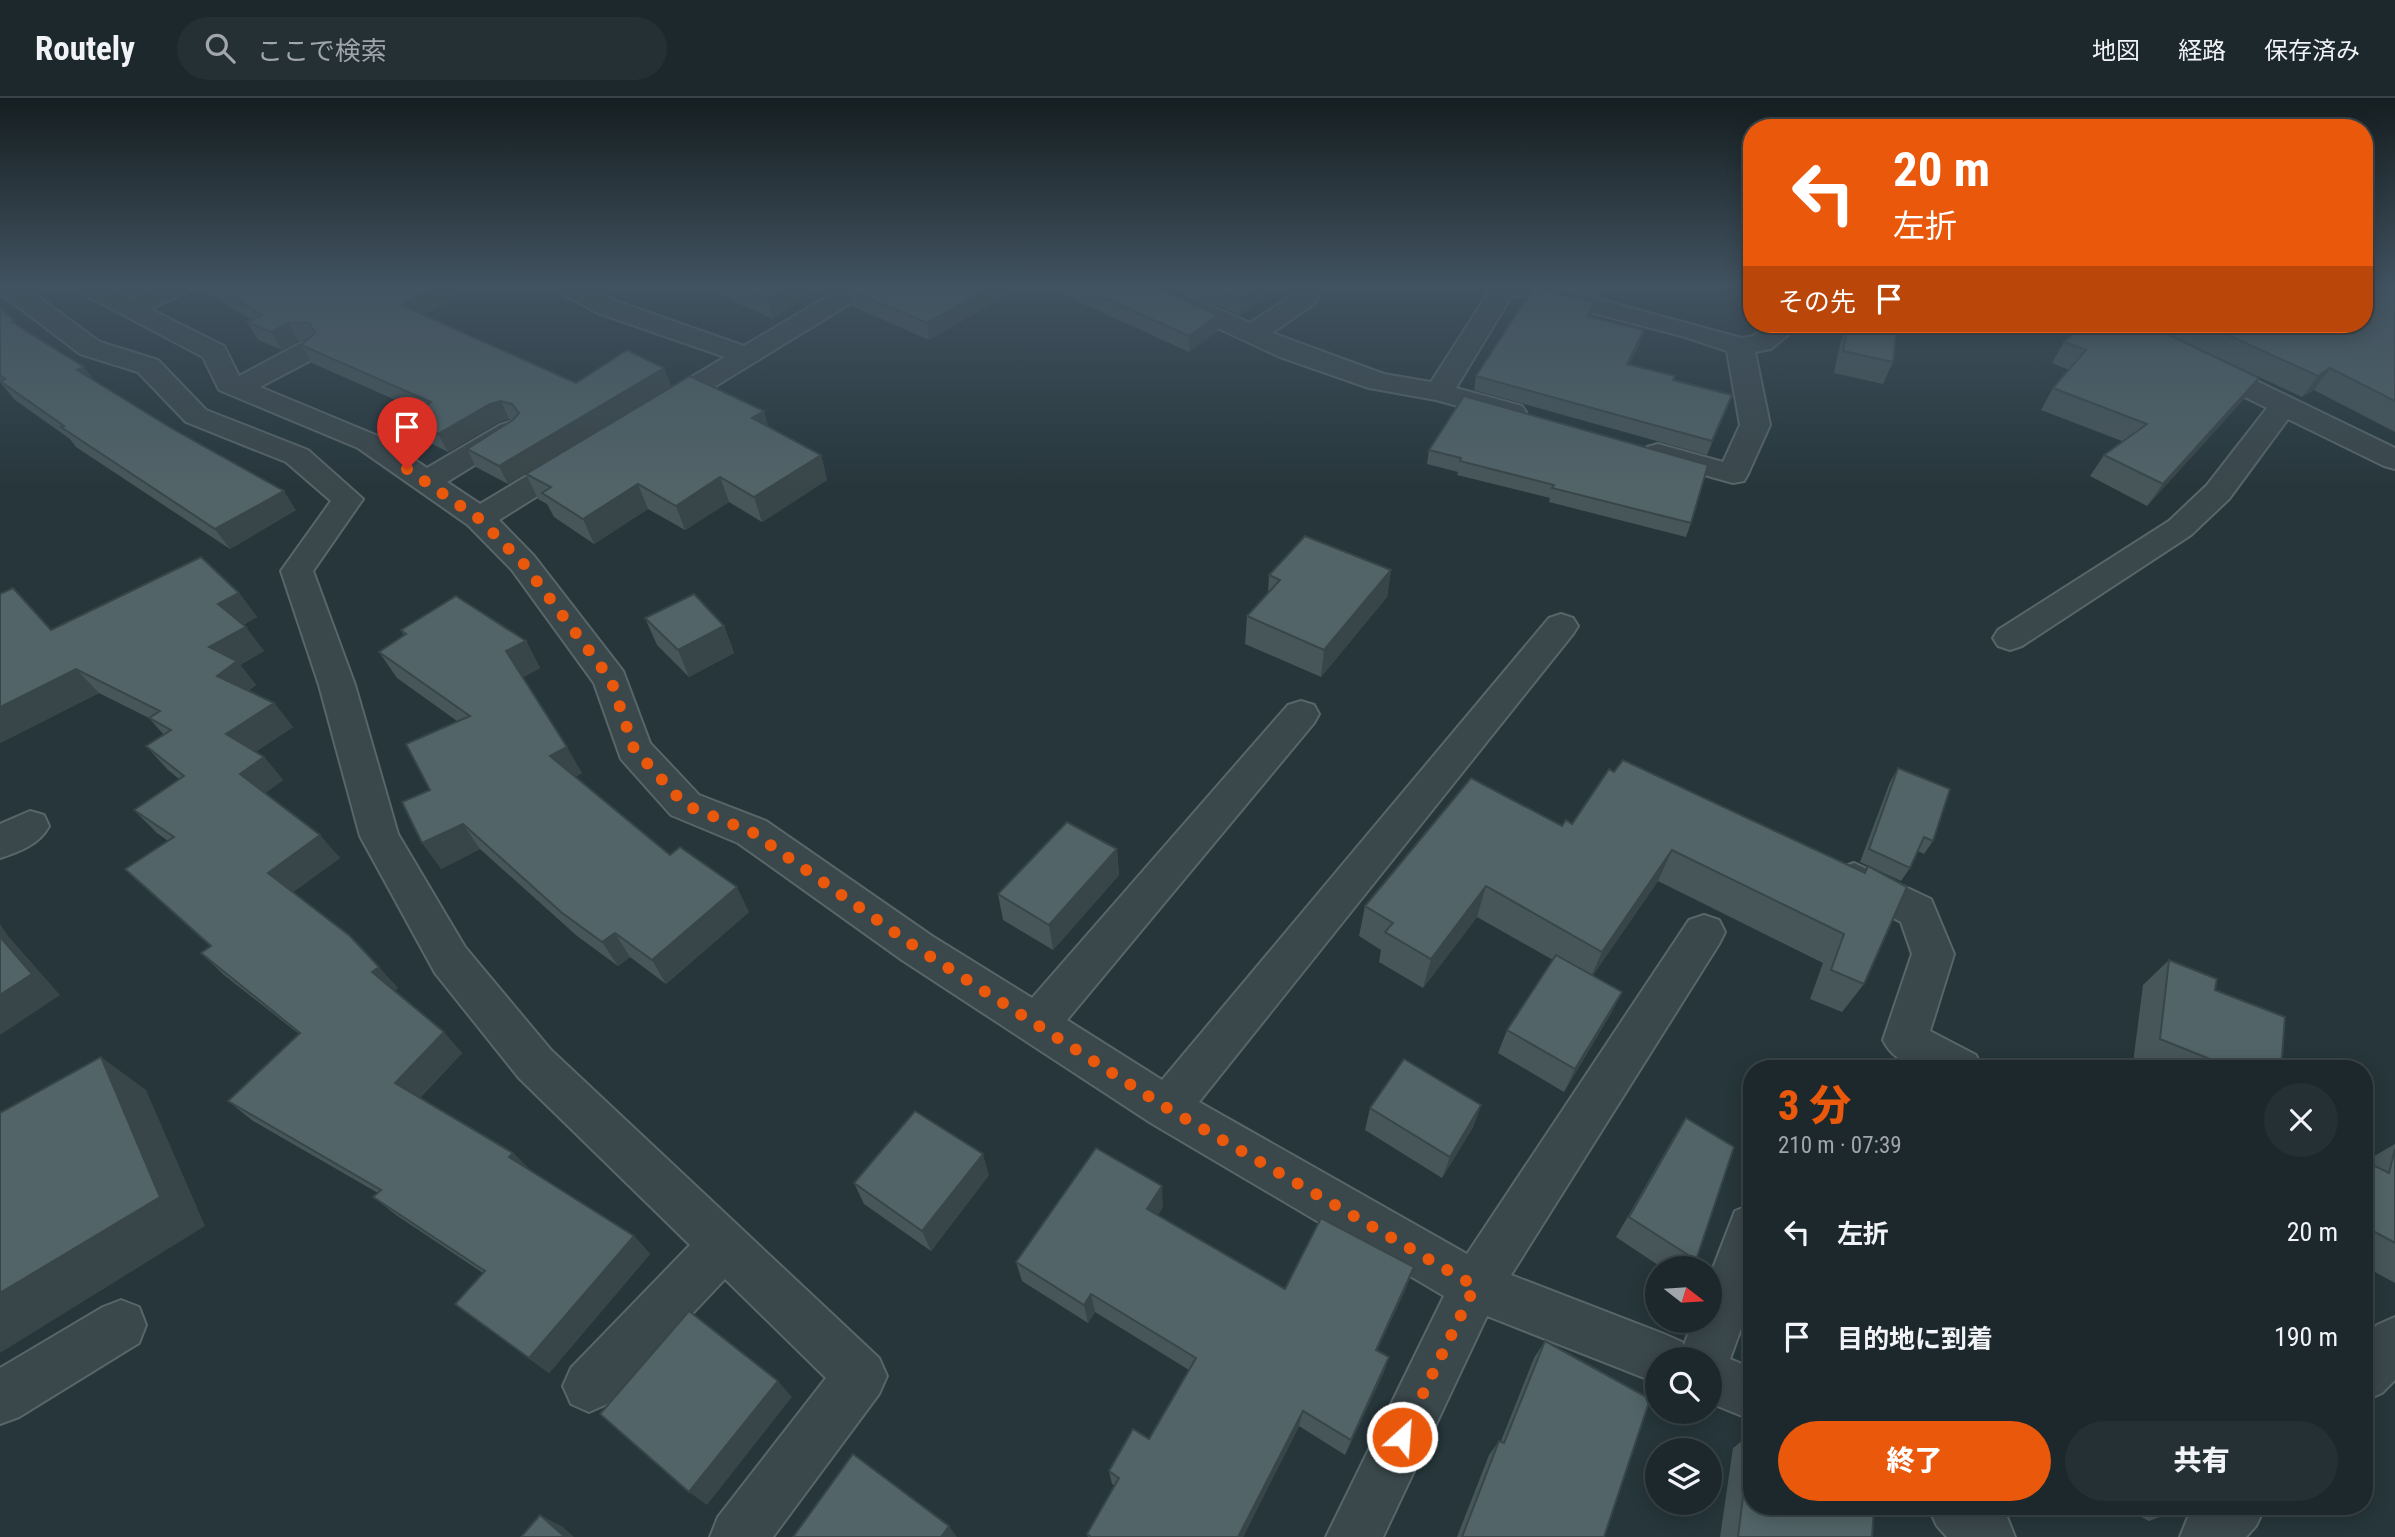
<!DOCTYPE html>
<html lang="ja">
<meta charset="utf-8">
<style>
:root{--surface:#1c282c;--page:#253034;--text:#f1f3f6;--muted:#a0a6a9;--line:#3a4448;--accent:#ea580c}
body{margin:0;font-family:"Roboto Condensed","Noto Sans JP",sans-serif;background:var(--page);color:var(--text);height:100vh;display:flex;flex-direction:column;font-size:26px;white-space:nowrap}
*{box-sizing:border-box;margin:0}
p{font-size:23px;color:var(--muted)}
.icon{flex:none;width:38px;height:38px;fill:none;stroke:currentColor;stroke-width:2;stroke-linecap:round;stroke-linejoin:round}
.map{position:relative;flex:1;overflow:hidden}
.panel{position:absolute;left:1743px;top:962px;width:630px;height:455px;display:flex;flex-direction:column;background:var(--surface);border-radius:28px;box-shadow:0 4px 18px #0003,0 0 0 2px var(--line)}
.panel>*{flex:none}
.top-card{position:absolute;left:1743px;top:21px;width:630px;height:214px;border-radius:28px;box-shadow:0 4px 18px #0003,0 0 0 2px var(--line);background:#ea580c;color:#fff;overflow:hidden}
.needle{width:46px;rotate:107deg}
.tools{position:absolute;left:1645px;top:1158px;display:grid;gap:14px}
.tools a{display:grid;place-items:center;width:77px;height:77px;border-radius:50%;background:var(--surface);box-shadow:0 4px 18px #0003,0 0 0 2px var(--line);font-size:35px}
.pin{position:absolute;display:grid;place-items:center;width:60px;height:60px;color:#fff;margin:-72px -30px;border-radius:50% 50% 50% 0;rotate:-45deg;box-shadow:0 0 7px #0007}
.pin .icon{rotate:45deg}
.me{position:absolute;width:77px;margin:-38px;rotate:26deg;stroke-linejoin:round;filter:drop-shadow(0 0 5px #0008)}
.turn{display:flex;align-items:center;gap:24px;height:147px;padding:0 35px;font-size:32px}
.turn .icon{width:91px;height:91px;stroke-width:2.5}
.turn b{display:block;font-size:49px;line-height:60px}
.then{display:flex;align-items:center;height:66px;padding:0 35px;background:#0003;gap:14px;font-size:26px}
.round{display:grid;place-items:center;flex:none;width:74px;height:74px;border-radius:37px;background:var(--page)}
.overview{display:flex;align-items:center;justify-content:space-between;height:119px;padding:0 35px}
h1{font-size:42px;font-weight:800;line-height:52px;color:var(--accent)}
.button{display:flex;gap:14px;margin-top:auto;padding:14px 35px}
.button a{flex:1;height:80px;border-radius:42px;background:var(--accent);color:#fff;font-size:28px;font-weight:800;line-height:80px;text-align:center}
.button a+a{background:var(--page);color:var(--text)}
ul{padding:0;list-style:none}
li{display:flex;align-items:center;gap:21px;height:105px;padding:0 35px}
li div{flex:1}
li b{display:block;font-size:26px}
li em{font-style:normal}
header{display:flex;align-items:center;gap:42px;box-sizing:border-box;height:98px;padding:0 35px;background:var(--surface);border-bottom:2px solid var(--line)}
header strong{font-size:33px}
nav{display:flex;gap:38px;margin-inline-start:auto;font-size:24px}
.search{width:490px;height:63px;background:var(--page);display:flex;align-items:center;gap:18px;box-sizing:border-box;padding:0 24px;border-radius:38px;color:var(--muted);font-size:26px}
.map>svg:first-child{display:block}
.lines{fill:none;stroke-linecap:round;stroke-linejoin:round}
.minor-casing{stroke:#586569;stroke-width:4}
.minor{fill:#3a474b;fill-rule:evenodd}
.wall{fill:#475659}
.shaded-wall{fill:#394649}
.building{fill:#526468;stroke:#394649;stroke-width:2}
.route{stroke:#ea580c;stroke-width:12;stroke-dasharray:0 21.6}
</style>
<header>
<strong>Routely</strong>
<div class="search"><svg class="icon" aria-label="search" viewBox="0 0 24 24"><circle cx="10" cy="10" r="6"/><path d="M15 15l6 6"/></svg>ここで検索</div>
<nav><a>地図</a><a>経路</a><a>保存済み</a></nav>
</header>
<div class="map">
<svg width="2395" height="1439" viewBox="0 0 2395 1439">
<rect width="100%" height="100%" fill="#26363b"/>
<g class="lines">
<!-- minor casing -->
<g class="minor-casing">
<g id="minor">
<polygon points="0,189 25,189 100,244 158,262 206,312 308,352 363,401 313,473 355,587 398,736 465,849 551,952 879,1260 887,1278 879,1296 773,1439 710,1439 718,1419 826,1280 725,1181 607,1306 589,1314 571,1306 563,1288 571,1270 690,1147 519,980 435,875 360,738 319,587 281,473 331,403 286,364 186,324 138,274 80,256 0,195"/>
<polygon points="76,189 108,189 130,200 157,189 191,189 187,194 150,211 224,248 239,278 299,246 309,244 319,246 323,252 319,258 260,289 378,338 427,370 500,327 510,324 520,327 525,333 520,339 447,384 480,406 565,355 576,352 587,355 591,361 587,367 499,422 534,458 623,573 650,645 699,697 766,723 932,838 1032,900 1288,607 1301,603 1314,607 1319,616 1314,625 1067,922 1162,982 1549,520 1561,516 1573,520 1578,528 1573,536 1199,1004 1467,1156 1689,822 1704,817 1719,822 1725,834 1719,846 1511,1177 1664,1236 1682,1244 1684,1247 1693,1223 1710,1223 1710,1178 1735,1113 1752,1106 1752,1200 1730,1261 1752,1270 1752,1322 1710,1305 1710,1262 1657,1262 1657,1285 1487,1218 1383,1439 1326,1439 1444,1198 1151,1025 902,862 738,745 671,717 621,661 594,585 512,472 468,427 358,350 219,292 203,259 80,194"/>
<polygon points="554,189 586,189 616,203 744,248 838,192 847,189 856,192 860,197 856,202 670,316 660,319 650,316 646,310 650,304 725,259 598,215 558,194"/>
<polygon points="1136,189 1169,189 1250,225 1291,198 1285,189 1311,189 1318,200 1314,206 1272,235 1384,276 1431,284 1492,189 1553,189 1742,240 1753,238 1771,226 1801,226 1771,251 1755,254 1770,327 1748,376 1744,383 1733,385 1647,361 1643,355 1647,349 1658,346 1723,364 1740,327 1727,253 1685,239 1525,197 1511,199 1456,290 1522,308 1526,314 1522,320 1512,323 1436,302 1369,290 1280,259 1140,194"/>
<polygon points="2105,226 2139,226 2395,350 2395,371 2384,368 2288,321 2229,401 2191,437 2022,548 2010,552 1998,548 1993,540 1998,532 2169,423 2207,387 2267,310 2109,232"/>
<path d="M30,713L44,717L49,728C40,746 19,754 0,760V726Z"/>
<path d="M1854,765L1931,801L1954,856L1930,933L1976,957L1982,971C1947,971 1901,979 1883,942L1912,856L1901,824L1840,792L1834,781L1840,770Z"/>
<polygon points="121,1202 139,1209 146,1227 139,1245 19,1319 0,1326 0,1270 103,1209"/>
<polygon points="2395,1219 2395,1282 2382,1295 2364,1303 2364,1240 2377,1227"/>
<polygon points="1928,1409 1996,1409 2007,1419 2015,1439 1947,1439 1937,1428"/>
<polygon points="2199,1409 2265,1409 2256,1428 2246,1439 2180,1439 2188,1419"/>
</g>
</g>
<!-- minor -->
<use href="#minor" class="minor"/>
</g>
<!-- wall -->
<g class="wall">
<polygon points="197,189 467,189 469,192 424,217 576,285 664,270 671,288 508,386 476,369 467,351 513,323 509,321 499,324 448,354 415,337 405,319 418,312 312,265 301,247 305,243 298,243 282,252 258,242 247,224 252,222"/>
<polygon points="700,189 820,189 773,221"/>
<polygon points="852,189 1020,189 929,242 852,208 849,192"/>
<polygon points="1046,189 1156,189 1218,217 1218,233 1189,254"/>
<polygon points="1174,189 1280,189 1240,217"/>
<polygon points="1561,189 1606,189 1600,199"/>
<polygon points="2395,189 2395,334 2314,292 2302,299 2202,252 2244,301 2147,408 2090,378 2104,357 2122,343 2041,312 2053,290 2069,272 2052,265 2064,244 2084,226 2364,226"/>
<polygon points="1595,204 1590,219 1644,232 1640,245 1629,267 1674,282 1732,297 1707,357 1474,292 1476,278"/>
<polygon points="0,210 17,228 95,283 296,412 230,451 76,349 70,341 15,302 0,284"/>
<polygon points="1848,226 1893,264 1883,286 1834,275 1840,246"/>
<polygon points="1464,298 1691,425 1686,439 1549,404 1550,400 1457,377 1458,374 1427,366 1429,352"/>
<polygon points="769,329 821,357 827,382 762,424 729,404 685,432 648,411 594,446 554,419 547,406 538,401 526,376"/>
<polygon points="1391,472 1387,499 1321,579 1245,546 1247,518 1268,495 1269,477"/>
<polygon points="239,495 257,519 243,527 264,553 240,567 256,587 248,593 274,605 293,629 255,654 264,659 283,682 265,695 340,760 293,794 398,890 394,893 462,955 420,1000 513,1055 530,1072 634,1138 650,1156 549,1275 455,1206 483,1175 396,1117 373,1099 378,1095 253,1023 228,1003 299,936 224,877 201,855 210,848 149,793 168,743 157,735 134,712 179,681 168,672 146,648 164,637 149,620 99,595 0,645 0,496 51,532"/>
<polygon points="645,520 724,528 734,555 689,579 657,547"/>
<polygon points="401,532 526,543 540,570 523,579 582,675 575,679 670,757 749,814 666,886 630,859 618,868 577,838 480,751 441,771 430,692 457,623 397,580 379,554 404,538"/>
<polygon points="1898,670 1933,743 1924,756 1918,753 1910,770 1901,783 1860,764 1890,684"/>
<polygon points="1572,726 1864,774 1868,768 1864,886 1842,914 1810,901 1823,865 1658,783 1593,877 1622,894 1610,917 1564,994 1498,955 1507,932 1553,862 1477,819 1423,890 1379,864 1381,852 1359,838 1365,808 1562,728"/>
<polygon points="1117,751 1119,777 1053,852 1003,822 998,796"/>
<polygon points="2169,862 2281,971 2150,971 2133,965 2143,887"/>
<polygon points="1481,1007 1473,1029 1442,1080 1365,1032 1370,1010"/>
<polygon points="1686,1020 1696,1162 1689,1171 1664,1171 1616,1139 1672,1042"/>
<polygon points="2395,1046 2395,1185 2364,1168 2364,1064"/>
<polygon points="989,1077 931,1153 864,1106 854,1085"/>
<polygon points="1163,1109 1158,1117 1285,1191 1407,1188 1377,1252 1389,1259 1383,1276 1345,1357 1299,1328 1243,1439 1088,1439 1087,1436 1115,1388 1112,1386 1109,1373 1149,1341 1189,1272 1095,1214 1088,1225 1022,1183 1016,1164"/>
<polygon points="1545,1243 1604,1439 1457,1439 1489,1357 1499,1343 1501,1343 1534,1260"/>
<polygon points="1752,1335 1872,1439 1720,1439 1733,1350"/>
<polygon points="2122,1409 2184,1409 2184,1410 2149,1423"/>
</g>
<!-- shaded-wall -->
<g class="shaded-wall">
<polygon points="434,189 467,189 469,192 410,225 401,207"/>
<polygon points="786,189 820,189 773,221 768,201"/>
<polygon points="990,189 1020,189 929,242 927,225"/>
<polygon points="1258,189 1280,189 1240,217 1240,201"/>
<polygon points="1595,204 1591,217 1584,232 1587,218"/>
<polygon points="1218,217 1218,233 1189,254 1189,238"/>
<polygon points="288,225 298,243 282,252 271,234"/>
<polygon points="1644,232 1640,245 1623,280 1627,266"/>
<polygon points="84,269 99,288 77,272"/>
<polygon points="664,270 671,288 508,386 499,368"/>
<polygon points="2330,270 2314,292 2302,299 2318,278"/>
<polygon points="2259,280 2244,301 2147,408 2163,386"/>
<polygon points="1732,297 1727,311 1707,357 1712,343"/>
<polygon points="501,303 509,321 499,324 448,354 438,336 490,306"/>
<polygon points="764,313 771,337 752,320"/>
<polygon points="821,357 827,382 762,424 754,399"/>
<polygon points="720,379 729,404 685,432 676,408"/>
<polygon points="638,386 648,411 594,446 583,421"/>
<polygon points="284,393 296,412 230,451 215,431"/>
<polygon points="1391,472 1387,499 1321,579 1324,552"/>
<polygon points="239,495 257,519 236,530 218,506"/>
<polygon points="724,528 734,555 689,579 678,552"/>
<polygon points="246,529 264,553 240,567 256,587 236,602 217,578 209,549"/>
<polygon points="526,543 540,570 522,580 506,553"/>
<polygon points="76,571 99,595 0,645 0,609"/>
<polygon points="274,605 293,629 246,660 226,636"/>
<polygon points="567,649 582,675 565,684 550,658"/>
<polygon points="264,659 283,682 260,699 240,676"/>
<polygon points="463,726 480,751 441,771 422,745"/>
<polygon points="320,737 340,760 289,797 268,775"/>
<polygon points="1117,751 1119,777 1053,852 1049,827"/>
<polygon points="1672,752 1658,783 1589,883 1602,854"/>
<polygon points="1486,788 1477,819 1423,890 1431,861"/>
<polygon points="737,789 749,814 666,886 652,862"/>
<polygon points="0,826 8,838 60,897 0,937"/>
<polygon points="615,835 630,859 618,868 602,844"/>
<polygon points="379,869 398,890 391,895 372,874"/>
<polygon points="1622,894 1610,917 1564,994 1575,971"/>
<polygon points="444,934 462,955 415,1005 395,985"/>
<polygon points="101,959 146,992 205,1128 0,1255 0,1195"/>
<polygon points="1481,1007 1473,1029 1442,1080 1450,1059"/>
<polygon points="513,1055 531,1073 509,1059"/>
<polygon points="983,1056 989,1077 931,1153 922,1133"/>
<polygon points="1162,1088 1163,1109 1149,1131 1147,1111"/>
<polygon points="634,1138 650,1156 549,1275 529,1260"/>
<polygon points="1414,1169 1407,1188 1370,1268 1376,1252"/>
<polygon points="1091,1196 1095,1214 1088,1225 1084,1207"/>
<polygon points="1389,1259 1383,1276 1345,1357 1351,1342"/>
<polygon points="778,1283 792,1299 707,1407 689,1394"/>
<polygon points="1303,1313 1299,1328 1243,1439 1238,1439"/>
<polygon points="540,1417 563,1429 574,1439 565,1439"/>
<polygon points="949,1428 957,1439 941,1439"/>
</g>
<!-- building -->
<g class="building">
<polygon points="215,189 434,189 401,207 576,285 627,252 664,270 499,368 467,351 513,322 519,315 512,306 501,303 490,306 438,336 405,319 431,304 301,247 315,235 309,225 288,225 271,234 247,224 262,217"/>
<polygon points="740,189 786,189 768,201"/>
<polygon points="852,189 990,189 927,225 849,192"/>
<polygon points="1080,189 1156,189 1218,217 1189,238"/>
<polygon points="1210,189 1258,189 1240,201"/>
<polygon points="1534,189 1595,204 1587,218 1644,232 1627,266 1675,278 1673,282 1732,297 1712,343 1476,278"/>
<polygon points="2364,189 2395,189 2395,303 2330,270 2318,278 2204,226 2364,226"/>
<polygon points="0,210 14,223 12,224 84,269 77,272 171,330 284,393 215,431 61,329 64,328 0,283 5,281 0,277"/>
<polygon points="1849,226 1897,226 1893,264 1843,253"/>
<polygon points="2084,226 2146,226 2259,280 2163,386 2104,357 2147,326 2053,290 2086,252 2064,244"/>
<polygon points="690,278 764,313 752,320 821,357 754,399 720,379 676,408 638,386 583,421 542,395 551,389 526,376"/>
<polygon points="1464,298 1708,367 1691,425 1552,390 1554,387 1460,363 1461,360 1429,352"/>
<polygon points="1305,438 1391,472 1324,552 1247,518 1280,482 1269,477"/>
<polygon points="201,459 239,495 218,506 246,529 209,549 237,563 217,578 274,605 226,636 264,659 240,676 320,737 268,775 350,838 379,869 372,874 444,934 395,985 513,1055 509,1059 634,1138 529,1260 455,1206 485,1173 373,1099 381,1092 228,1003 300,935 201,855 211,848 125,771 174,739 134,712 184,678 146,648 171,632 149,620 160,613 76,571 0,609 0,496 13,490 51,532"/>
<polygon points="694,496 724,528 678,552 645,520"/>
<polygon points="456,498 526,543 506,553 567,649 550,658 670,757 680,749 737,789 652,862 615,835 602,844 561,814 463,726 422,745 402,704 430,692 406,646 470,618 379,554 406,536 401,532"/>
<polygon points="1623,662 1865,775 1868,768 1907,789 1864,886 1831,872 1844,836 1672,752 1602,854 1486,788 1431,861 1385,834 1393,825 1365,808 1471,680 1562,728 1566,722 1572,726 1609,671 1614,674"/>
<polygon points="1898,670 1950,691 1933,743 1924,739 1910,770 1869,751"/>
<polygon points="1067,724 1117,751 1049,827 998,796"/>
<polygon points="0,839 32,876 0,897"/>
<polygon points="1556,857 1622,894 1575,971 1507,932"/>
<polygon points="2169,862 2217,881 2215,892 2285,919 2281,971 2235,971 2160,941"/>
<polygon points="101,959 160,1099 0,1195 0,1015"/>
<polygon points="1404,961 1481,1007 1450,1059 1370,1010"/>
<polygon points="1899,966 1911,971 1898,971"/>
<polygon points="915,1013 983,1056 922,1133 854,1085"/>
<polygon points="1686,1020 1734,1049 1696,1162 1629,1119"/>
<polygon points="1096,1050 1162,1088 1147,1111 1285,1191 1321,1120 1414,1169 1376,1252 1389,1259 1351,1342 1303,1313 1238,1439 1091,1439 1087,1436 1119,1380 1109,1373 1133,1331 1149,1341 1196,1260 1091,1196 1084,1207 1016,1164"/>
<polygon points="2395,1051 2395,1145 2364,1128 2364,1077 2367,1064 2389,1075"/>
<polygon points="689,1213 778,1283 689,1394 600,1316"/>
<polygon points="1545,1243 1650,1301 1604,1439 1462,1439 1499,1343 1504,1345"/>
<polygon points="1751,1335 1752,1409 1874,1409 1872,1439 1738,1439"/>
<polygon points="853,1356 949,1428 941,1439 793,1439"/>
<polygon points="540,1417 565,1439 521,1439"/>
</g>
<!-- sky -->
<linearGradient id="sky" x2="0" y2="1"><stop stop-color="#151e20"/><stop offset="0.48" stop-color="#415260"/><stop offset="1" stop-color="#415260" stop-opacity="0"/></linearGradient>
<rect width="2395" height="390" fill="url(#sky)"/>
<g class="lines">
<!-- route -->
<polyline class="route" points="407,371 478,420 523,465 611,582 634,651 685,707 752,734 917,850 1167,1010 1475,1188 1402,1339"/>
</g>
</svg>
<div class="tools">
<a><svg class="needle" viewBox="-14 -14 28 28"><path d="M0-13l5 13h-10z" fill="#e53935"/><path d="M0 13l5-13h-10z" fill="#a0a6a9"/></svg></a>
<a><svg class="icon" aria-label="search" viewBox="0 0 24 24"><circle cx="10" cy="10" r="6"/><path d="M15 15l6 6"/></svg></a>
<a><svg class="icon" aria-label="layers" viewBox="0 0 24 24"><path d="M12 4l9 5-9 5-9-5zM3 14l9 5 9-5"/></svg></a>
</div>
<div class="pin" style="left:407px;top:371px;background:#d93025"><svg class="icon" aria-label="arrive" viewBox="0 0 24 24"><path d="M6 21V4h12l-3 4 3 4H6"/></svg></div>
<svg class="me" style="left:1402px;top:1339px" viewBox="-20 -20 40 40"><circle r="17" fill="#ea580c" stroke="#fff" stroke-width="3"/><path d="M0-11L8 9 0 5-8 9z" fill="#fff"/></svg>
<div class="top-card">
<div class="turn"><svg class="icon" aria-label="left" viewBox="0 0 24 24"><path d="M17 20v-9H6M10 6l-5 5 5 5"/></svg><div><b>20 m</b>左折</div></div>
<div class="then">その先<svg class="icon" aria-label="arrive" viewBox="0 0 24 24"><path d="M6 21V4h12l-3 4 3 4H6"/></svg></div>
</div>
<section class="panel">
<div class="overview"><div><h1>3 分</h1><p>210 m · 07:39</p></div><a class="round"><svg class="icon" aria-label="close" viewBox="0 0 24 24"><path d="M6 6l12 12M18 6L6 18"/></svg></a></div>
<ul>
<li><svg class="icon" aria-label="left" viewBox="0 0 24 24"><path d="M17 20v-9H6M10 6l-5 5 5 5"/></svg><div><b>左折</b></div><em>20 m</em></li>
<li><svg class="icon" aria-label="arrive" viewBox="0 0 24 24"><path d="M6 21V4h12l-3 4 3 4H6"/></svg><div><b>目的地に到着</b></div><em>190 m</em></li>
</ul>
<div class="button"><a>終了</a><a>共有</a></div>
</section>
</div>
